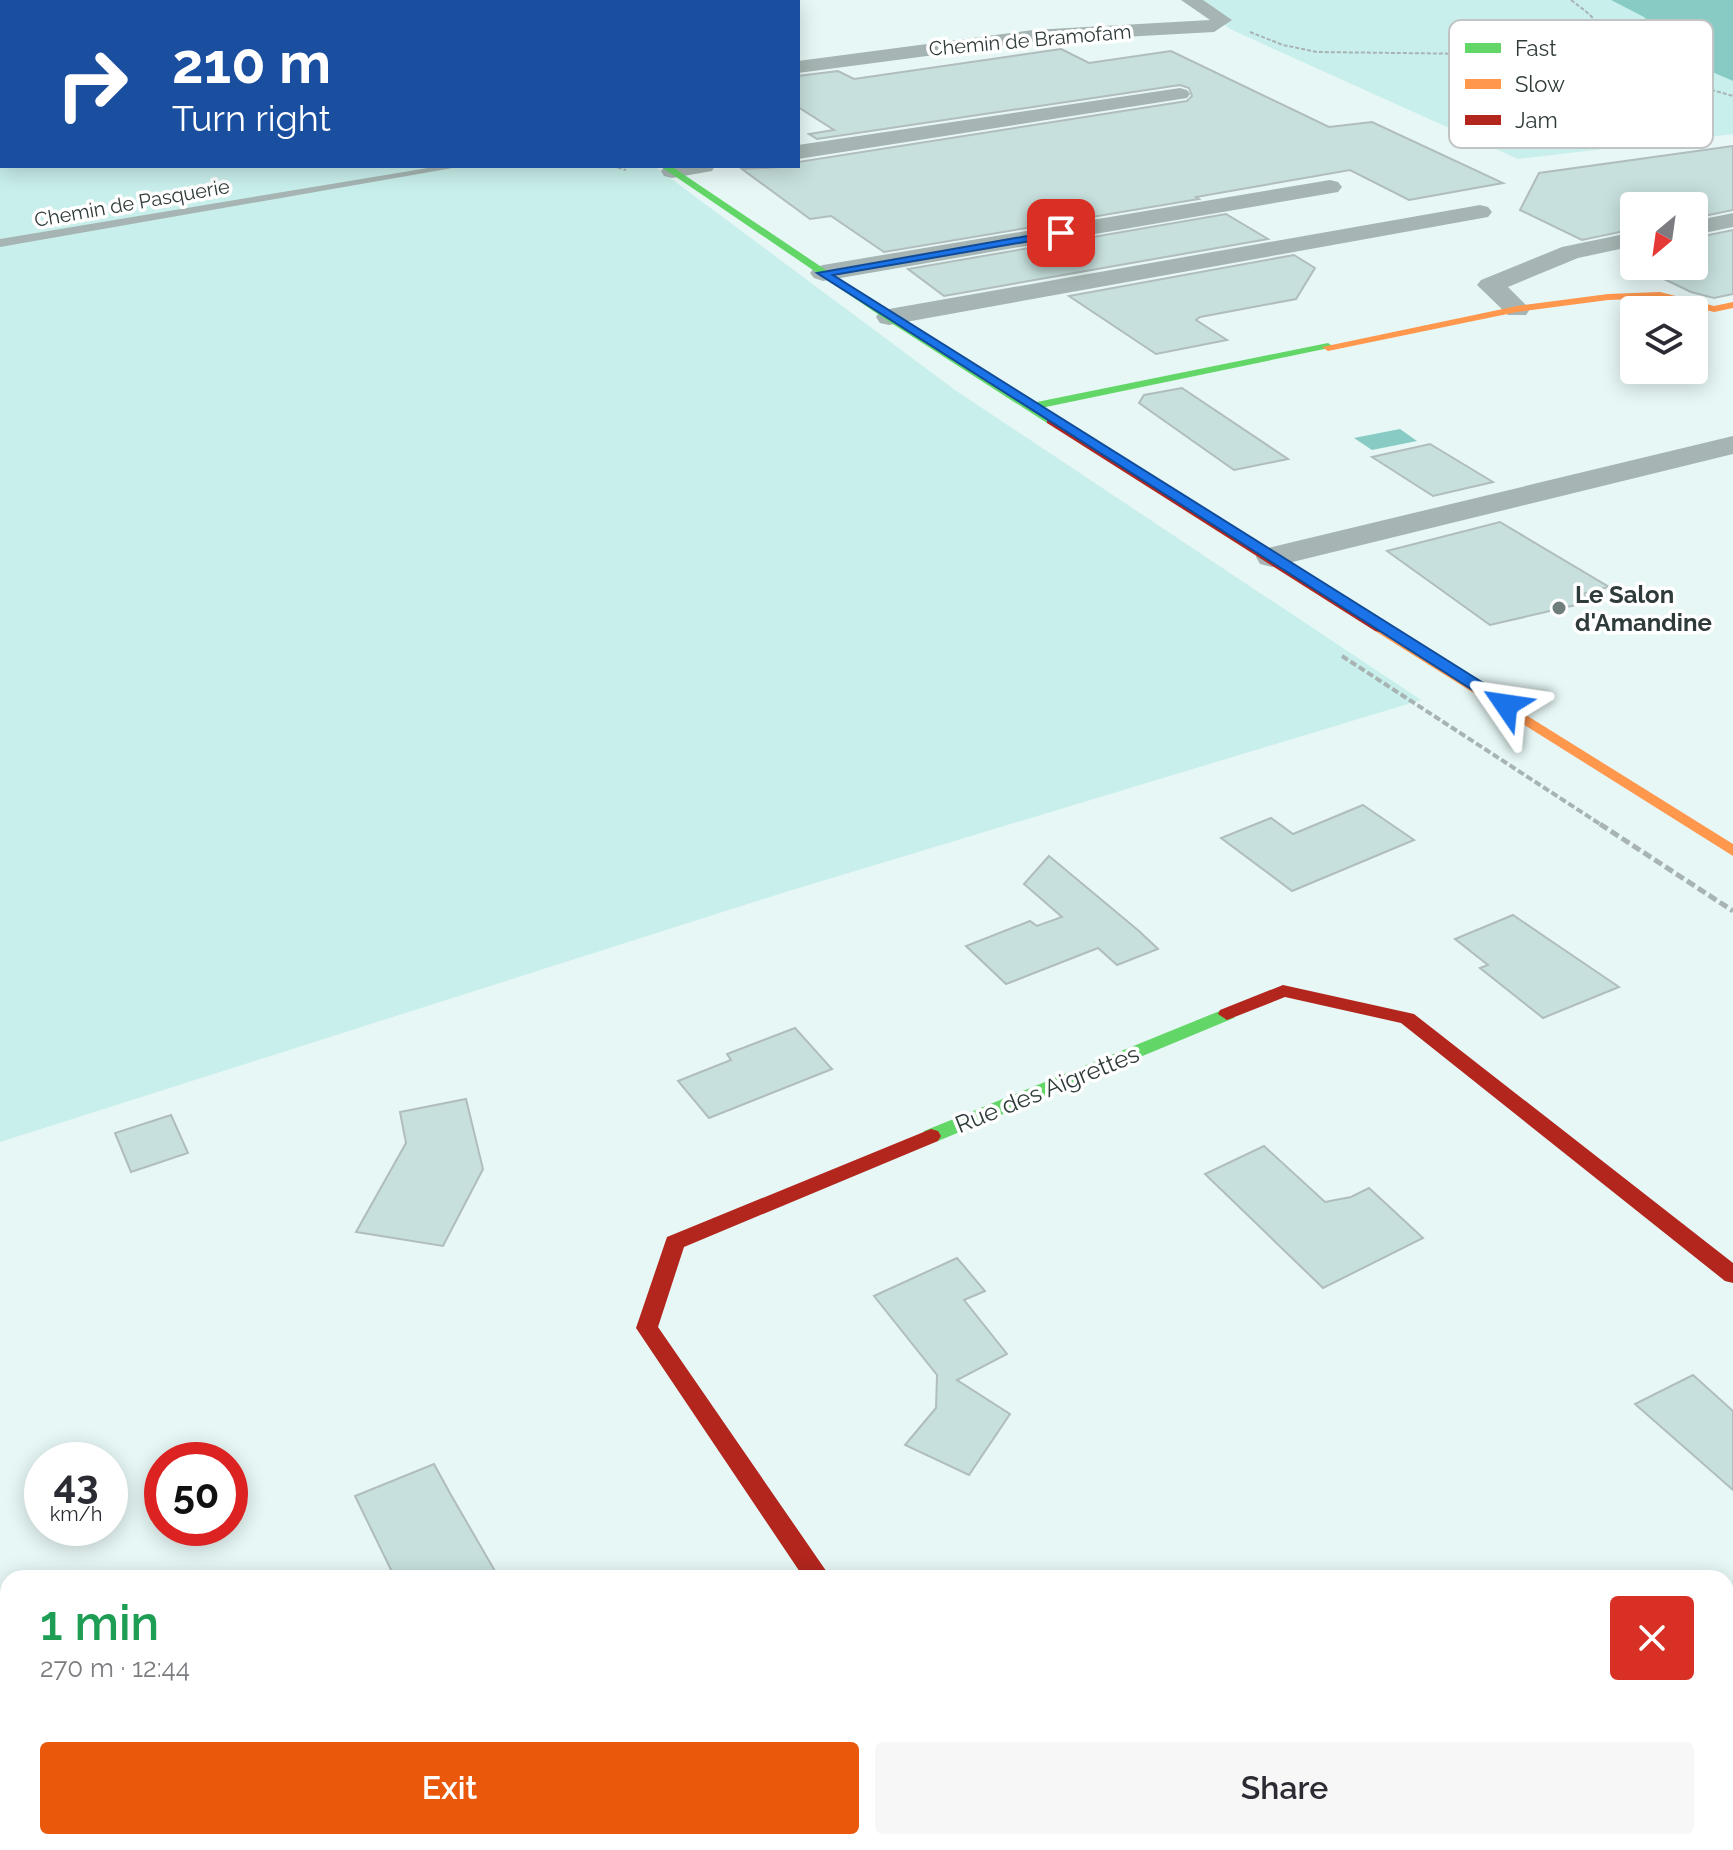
<!DOCTYPE html>
<meta charset="utf-8">
<style>
:root{--surface:#fff;--page:#f7f7f7;--text:#2b2b33;--muted:#7c7c81;--accent:#ea580c}
body{margin:0;font-family:Raleway,sans-serif;background:var(--page);color:var(--text);height:100vh;display:flex;flex-direction:column;font-size:30px;white-space:nowrap}
*{box-sizing:border-box;margin:0}
p{font-size:26px;color:var(--muted)}
.icon{flex:none;width:44px;height:44px;fill:none;stroke:currentColor;stroke-width:2;stroke-linecap:round;stroke-linejoin:round}
.map{position:relative;flex:1;overflow:hidden}
.drawer{position:absolute;left:0px;top:1570px;width:1734px;height:280px;display:flex;flex-direction:column;background:var(--surface);border-radius:24px 24px 0 0;box-shadow:0 4px 20px #0003}
.drawer>*{flex:none}
.guide{position:absolute;left:0px;top:0px;width:800px;height:168px;box-shadow:0 4px 20px #0003;background:#1a4fa0;color:#fff;overflow:hidden}
.needle{width:52px;rotate:209deg}
.tools{position:absolute;left:1620px;top:192px;display:grid;gap:16px}
.tools a{display:grid;place-items:center;width:88px;height:88px;border-radius:8px;background:var(--surface);box-shadow:0 4px 20px #0003;font-size:40px}
.speed{position:absolute;left:24px;top:1442px;display:flex;gap:16px;font-size:40px;font-weight:700;text-align:center}
.speed>*{display:grid;place-content:center;width:104px;height:104px;border-radius:50%;background:var(--surface);box-shadow:0 4px 20px #0003;line-height:1}
.speed small{font-size:20px;font-weight:400}
.speed .limit{border:12px solid #d22;background:#fff;color:#111}
.pin{position:absolute;display:grid;place-items:center;width:68px;height:68px;color:#fff;margin:-34px;border-radius:16px;box-shadow:0 4px 12px #0006}
.me{position:absolute;width:88px;margin:-44px;rotate:302deg;stroke-linejoin:round;filter:drop-shadow(0 0 6px #0008)}
.turn{display:flex;align-items:center;gap:28px;height:168px;padding:0 40px;font-size:36px}
.turn .icon{width:104px;height:104px;stroke-width:2.5}
.turn b{display:block;font-size:56px;line-height:68px}
.round{display:grid;place-items:center;flex:none;width:84px;height:84px;border-radius:8px;background:var(--page)}
.summary{display:flex;align-items:center;justify-content:space-between;height:136px;padding:0 40px}
h1{font-size:48px;font-weight:600;line-height:60px;color:#1e9e55}
.action{display:flex;gap:16px;margin-top:auto;padding:16px 40px}
.action a{flex:1;height:92px;border-radius:8px;background:var(--accent);color:#fff;font-size:32px;font-weight:600;line-height:92px;text-align:center}
.action a+a{background:var(--page);color:var(--text)}
.map>svg:first-child{display:block}
.green{fill:#c8efeb}
.water{fill:#88cbc5}
.building{fill:#c7e0dd;stroke:#b0bdbc;stroke-width:2}
.lines{fill:none;stroke-linecap:round;stroke-linejoin:round}
.path-far2{stroke:#a8b4b3;stroke-width:2;stroke-dasharray:4 2;stroke-linecap:butt}
.path-far1{stroke:#a8b4b3;stroke-width:4;stroke-dasharray:7 3;stroke-linecap:butt}
.path{stroke:#a8b4b3;stroke-width:5;stroke-dasharray:9 4;stroke-linecap:butt}
.lane{fill:#a6b5b3;fill-rule:evenodd}
.street{fill:#a6b5b3;fill-rule:evenodd}
.fast{fill:#63d668;fill-rule:evenodd}
.slow{fill:#ff974d;fill-rule:evenodd}
.jam{fill:#b3261e;fill-rule:evenodd}
.route{fill:#1a73e8;stroke:#114b97;stroke-width:2}
.poi-dot{fill:#6f7d7b;stroke:#fff;stroke-width:3}
.labels{text-anchor:middle;dominant-baseline:central;stroke-width:7;stroke-linejoin:round;paint-order:stroke}
.far-street-label{font-size:20px;fill:#2f3b3a;stroke:#fff}
.poi-label{font-size:24px;font-weight:bold;fill:#2f3b3a;stroke:#fff;text-anchor:start}
.street-label{font-size:24px;fill:#2f3b3a;stroke:#fff}
.key{fill:#fff;stroke:#c1c4c4;stroke-width:2}
.key-label{font-size:22px;fill:#2f3b3a}
</style>
<div class="map">
<svg width="1733" height="1850" viewBox="0 0 1733 1850">
<rect width="100%" height="100%" fill="#e6f7f5"/>
<!-- green -->
<g class="green">
<polygon points="0,0 393,0 397,2 2,2 2,166 654,166 955,390 1421,700 779,894 0,1142"/>
<polygon points="1189,0 1611,0 1644,16 1684,60 1733,81 1733,134 1518,159 1232,30"/>
</g>
<!-- water -->
<g class="water">
<polygon points="1611,0 1733,0 1733,81 1684,60 1644,17"/>
<polygon points="1400,429 1417,441 1372,450 1354,438"/>
</g>
<!-- building -->
<g class="building">
<polygon points="1061,49 1089,63 1171,51 1329,127 1372,122 1503,183 1409,200 1350,170 1196,197 1199,199 884,252 831,216 810,219 742,169 798,166 798,162 1187,101 1192,96 1189,88 1180,85 817,139 809,134 834,130 798,107 798,76 838,71 854,79"/>
<polygon points="1733,146 1733,210 1694,218 1694,206 1634,206 1634,229 1582,240 1520,210 1539,173"/>
<polygon points="1226,214 1268,239 944,296 908,269"/>
<polygon points="1733,230 1733,294 1714,298 1691,292 1637,266 1694,266 1694,238"/>
<polygon points="1294,255 1315,268 1296,299 1200,317 1196,320 1227,340 1156,354 1069,296"/>
<polygon points="1182,388 1288,459 1234,470 1139,403 1144,395"/>
<polygon points="1430,444 1493,482 1433,496 1372,457"/>
<polygon points="1500,522 1609,587 1582,594 1593,601 1490,625 1387,551"/>
<polygon points="1363,805 1414,840 1292,891 1221,838 1271,818 1293,834"/>
<polygon points="1049,856 1139,931 1158,949 1117,965 1098,948 1006,984 966,946 1030,921 1037,926 1062,917 1024,884"/>
<polygon points="1513,915 1560,947 1619,987 1543,1018 1480,968 1488,965 1455,939"/>
<polygon points="795,1028 832,1069 709,1118 678,1081 731,1060 727,1054"/>
<polygon points="466,1099 483,1169 443,1246 356,1232 406,1143 400,1112"/>
<polygon points="171,1115 188,1153 131,1172 115,1133"/>
<polygon points="1264,1146 1325,1202 1351,1197 1369,1188 1423,1238 1323,1288 1205,1174"/>
<polygon points="957,1258 985,1291 964,1300 1007,1354 957,1380 1010,1414 969,1475 905,1445 936,1408 937,1375 874,1296"/>
<polygon points="1693,1375 1733,1411 1733,1490 1635,1404"/>
<polygon points="434,1464 451,1495 499,1578 395,1578 355,1496"/>
</g>
<g class="lines">
<!-- path-far2 -->
<g class="path-far2">
<polyline points="316,0 325,2"/>
<path d="M1571,0C1594,18 1606,22 1590,51L1640,60L1688,83L1733,96"/>
<polyline points="1250,32 1283,45 1317,52 1557,55 1590,51"/>
<polyline points="612,166 626,170"/>
</g>
<!-- path-far1 -->
<polyline class="path-far1" points="1342,656 1603,826"/>
<!-- path -->
<polyline class="path" points="1600,824 1733,911"/>
<!-- lane -->
<polygon class="lane" points="440,166 464,166 0,247 0,239"/>
<!-- street -->
<g class="street">
<polygon points="1181,0 1203,0 1232,20 1214,32 1033,42 798,73 798,61 1033,30 1210,20"/>
<polygon points="1180,88 1187,90 1190,94 1187,98 798,159 798,145"/>
<polygon points="665,166 715,166 712,171 672,178 664,176 661,171"/>
<polygon points="1330,180 1338,182 1342,187 1338,192 823,281 814,278 810,273 814,268 823,265"/>
<polygon points="1480,205 1488,207 1492,212 1488,217 889,325 880,323 876,317 880,311 889,309"/>
<polygon points="1733,213 1733,227 1694,235 1694,221"/>
<polygon points="1634,232 1634,246 1578,258 1508,287 1530,309 1526,315 1508,315 1477,285 1481,280 1562,247"/>
<polygon points="1733,436 1733,454 1272,567 1260,564 1256,557 1260,550"/>
<polygon points="966,1842 1033,1842 1037,1850 970,1850"/>
</g>
<!-- fast -->
<g class="fast">
<polygon points="660,166 671,166 893,315 1032,403 1328,343 1334,347 1041,408 1057,420 1047,423 885,319"/>
<polygon points="1227,1008 1234,1010 1236,1014 1234,1018 938,1141 924,1141 921,1136 924,1131"/>
</g>
<!-- slow -->
<g class="slow">
<polygon points="405,0 415,0 417,2 407,2"/>
<polygon points="1660,292 1714,306 1733,302 1733,308 1714,312 1660,298 1608,300 1517,312 1328,351 1322,347 1517,306 1608,294"/>
<polygon points="1380,624 1733,844 1733,856 1375,631 1373,628"/>
</g>
<!-- jam -->
<g class="jam">
<polygon points="1051,416 1385,625 1387,628 1380,632 1375,631 1047,423 1047,417"/>
<polygon points="1283,985 1414,1014 1733,1263 1733,1283 1725,1281 1401,1023 1285,997 1227,1020 1218,1014 1220,1010"/>
<polygon points="931,1129 938,1131 941,1136 938,1141 684,1247 658,1327 831,1578 804,1578 636,1328 667,1237"/>
</g>
</g>
<!-- route -->
<polygon class="route" points="1061,230 1067,233 1065,235 833,275 1512,701 1512,708 1501,708 817,273"/>
<!-- markers -->
<circle class="poi-dot" cx="1559" cy="608" r="8"/>
<g class="labels">
<!-- far-street labels -->
<g class="far-street-label">
<text transform="translate(1030 40) rotate(-5)">Chemin de Bramofam</text>
<text transform="translate(132 203) rotate(-10)">Chemin de Pasquerie</text>
</g>
<!-- poi labels -->
<g class="poi-label">
<text x="1575" y="594">Le Salon<tspan x="1575" dy="28">d'Amandine</tspan></text>
</g>
<!-- street labels -->
<g class="street-label">
<text transform="translate(1047 1089) rotate(-22)">Rue des Aigrettes</text>
</g>
</g>
<!-- legend -->
<rect x="1449" y="20" width="264" height="128" rx="12" class="key"/>
<rect x="1465" y="43" width="36" height="10" fill="#63d668"/>
<rect x="1465" y="79" width="36" height="10" fill="#ff974d"/>
<rect x="1465" y="115" width="36" height="10" fill="#b3261e"/>
<g class="key-label">
<text x="1515" y="56">Fast</text>
<text x="1515" y="92">Slow</text>
<text x="1515" y="128">Jam</text>
</g>
</svg>
<div class="tools">
<a><svg class="needle" viewBox="-14 -14 28 28"><path d="M0-13l5 13h-10z" fill="#e53935"/><path d="M0 13l5-13h-10z" fill="#7c7c81"/></svg></a>
<a><svg class="icon" aria-label="layers" viewBox="0 0 24 24"><path d="M12 4l9 5-9 5-9-5zM3 14l9 5 9-5"/></svg></a>
</div>
<div class="speed"><div>43<small>km/h</small></div><div class="limit">50</div></div>
<div class="pin" style="left:1061px;top:233px;background:#d93025"><svg class="icon" aria-label="arrive" viewBox="0 0 24 24"><path d="M6 21V4h12l-3 4 3 4H6"/></svg></div>
<svg class="me" style="left:1506px;top:705px" viewBox="-20 -20 40 40"><path d="M0-17L14 15 0 8-14 15z" fill="#1a73e8" stroke="#fff" stroke-width="4"/></svg>
<div class="guide">
<div class="turn"><svg class="icon" aria-label="right" viewBox="0 0 24 24"><path d="M7 20v-9h11M14 6l5 5-5 5"/></svg><div><b>210 m</b>Turn right</div></div>
</div>
<section class="drawer">
<div class="summary"><div><h1>1 min</h1><p>270 m · 12:44</p></div><a class="round" style="background:#d93025;color:#fff"><svg class="icon" aria-label="close" viewBox="0 0 24 24"><path d="M6 6l12 12M18 6L6 18"/></svg></a></div>
<div class="action"><a>Exit</a><a>Share</a></div>
</section>
</div>
